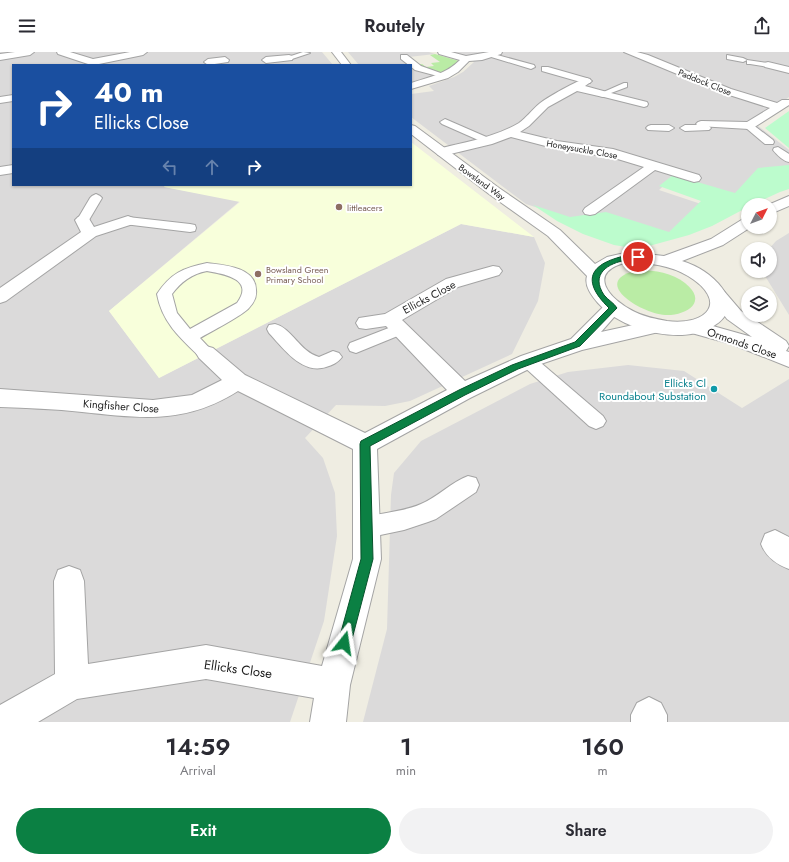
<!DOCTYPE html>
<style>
:root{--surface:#fff;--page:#f2f2f3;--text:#2b2b33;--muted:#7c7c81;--accent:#0b8043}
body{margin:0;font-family:Jost,sans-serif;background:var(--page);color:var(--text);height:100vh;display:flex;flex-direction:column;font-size:15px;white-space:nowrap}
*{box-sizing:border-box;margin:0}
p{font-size:13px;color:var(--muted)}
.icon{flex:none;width:22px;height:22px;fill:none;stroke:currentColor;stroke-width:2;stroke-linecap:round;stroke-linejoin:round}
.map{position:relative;height:670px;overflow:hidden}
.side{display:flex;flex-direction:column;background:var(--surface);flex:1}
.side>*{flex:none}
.guide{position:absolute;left:12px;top:12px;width:400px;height:122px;border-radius:0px;box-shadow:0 1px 3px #0004;background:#1a4fa0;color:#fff;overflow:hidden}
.needle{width:26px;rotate:48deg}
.tools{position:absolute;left:741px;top:146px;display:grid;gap:8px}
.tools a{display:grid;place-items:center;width:36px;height:36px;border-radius:50%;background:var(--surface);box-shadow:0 1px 3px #0004;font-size:20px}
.pin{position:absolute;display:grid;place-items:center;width:34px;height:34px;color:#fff;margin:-17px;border:2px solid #fff;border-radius:50%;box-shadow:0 1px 4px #0007}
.me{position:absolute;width:44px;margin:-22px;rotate:15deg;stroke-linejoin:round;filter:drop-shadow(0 0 3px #0008)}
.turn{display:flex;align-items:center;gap:14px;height:84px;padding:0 16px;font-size:18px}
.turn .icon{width:52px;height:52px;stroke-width:2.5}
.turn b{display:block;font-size:28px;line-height:34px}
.lanes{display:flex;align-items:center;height:38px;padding:0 16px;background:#0003;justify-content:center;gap:20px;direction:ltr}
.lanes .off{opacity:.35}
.eta{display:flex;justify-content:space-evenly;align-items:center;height:68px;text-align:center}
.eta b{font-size:24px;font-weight:600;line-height:28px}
.action{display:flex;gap:8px;margin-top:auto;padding:8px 16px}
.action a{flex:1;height:46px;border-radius:24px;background:var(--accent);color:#fff;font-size:16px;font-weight:600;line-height:46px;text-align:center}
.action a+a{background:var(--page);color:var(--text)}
header{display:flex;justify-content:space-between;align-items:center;height:52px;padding:0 16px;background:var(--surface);font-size:18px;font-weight:600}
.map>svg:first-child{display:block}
.residential{fill:#dbdada}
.education{fill:#f8ffdb}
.grass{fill:#baeca5}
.park{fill:#bcfccd}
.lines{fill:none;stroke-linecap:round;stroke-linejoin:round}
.service-casing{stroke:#a4a4a4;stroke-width:2}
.minor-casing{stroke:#a4a4a4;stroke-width:2}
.tertiary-casing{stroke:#a4a4a4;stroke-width:2}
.service{fill:#fff;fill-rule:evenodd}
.minor{fill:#fff;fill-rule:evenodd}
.tertiary{fill:#fff;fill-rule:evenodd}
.route{fill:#0b8043;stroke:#07532c}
.education-dot{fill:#8d6e63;stroke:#fff;stroke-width:1.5}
.culture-dot{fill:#0f9aa8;stroke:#fff;stroke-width:1.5}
.labels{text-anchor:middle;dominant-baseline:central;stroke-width:4;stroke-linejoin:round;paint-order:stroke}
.far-street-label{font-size:9px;fill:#1d1d1d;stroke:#fff}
.far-education-label{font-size:9px;fill:#785e54;stroke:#fff;text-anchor:start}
.street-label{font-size:11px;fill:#1d1d1d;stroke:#fff}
.culture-label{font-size:11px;fill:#0d838f;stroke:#fff;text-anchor:end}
.near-street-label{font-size:13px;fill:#1d1d1d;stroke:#fff}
</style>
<header><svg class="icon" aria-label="menu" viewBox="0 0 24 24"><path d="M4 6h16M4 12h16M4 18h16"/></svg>Routely<svg class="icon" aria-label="share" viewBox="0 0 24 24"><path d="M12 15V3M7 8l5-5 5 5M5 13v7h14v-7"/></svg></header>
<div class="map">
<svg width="789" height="670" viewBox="0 0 789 670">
<rect width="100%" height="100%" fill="#efede2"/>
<!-- residential -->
<g class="residential">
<polygon points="0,0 322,0 333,13 13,13 13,133 165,133 165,135 240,149 109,259 159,326 461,172 534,185 545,211 538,249 512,302 410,349 385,354 336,353 305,386 323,406 335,441 337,484 324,569 290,670 0,670"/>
<polygon points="348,0 429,0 435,2 400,6 407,13 359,13"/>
<polygon points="450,0 789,0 789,45 753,70 789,98 789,115 737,143 673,125 659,138 701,152 671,182 572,167 526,152 411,65 411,42 434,39 429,34 454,25 463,20 474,10 464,4"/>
<polygon points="411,16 417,19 434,24 411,30"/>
<polygon points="789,181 789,263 762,219 770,219 770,197 769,197 776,189"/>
<polygon points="628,313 684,319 742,356 789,327 789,670 363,670 387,577 391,443 394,421 421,389 530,332 568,320"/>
</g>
<!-- education -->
<polygon class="education" points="411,90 534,185 461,172 159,326 109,259 240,150 164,135 165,133 411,133"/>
<!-- grass -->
<g class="grass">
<polygon points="435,2 459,9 454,15 441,22 417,13 422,12 426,15 434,14 431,11 440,10 430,3"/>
<path d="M639,218C655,218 672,221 685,231C709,250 686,264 665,263C639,261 588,228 639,218Z"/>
</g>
<!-- park -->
<g class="park">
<polygon points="789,59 789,96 765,76"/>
<polygon points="789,113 789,137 780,140 752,153 748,153 748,155 712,174 689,183 638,197 614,193 583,182 557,169 533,153 570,165 606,160 669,180 701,149 659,134 673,123 735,141 758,116"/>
</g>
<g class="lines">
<!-- service casing -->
<g class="service-casing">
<g id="service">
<polygon points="303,0 310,1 289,8 285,6"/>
<polygon points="490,1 534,13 535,15 531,17 488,4 488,2"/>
<polygon points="401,3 407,3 421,14 449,24 445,26 415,18 401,7"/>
<polygon points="727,3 743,6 747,8 743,10 727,7"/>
<polygon points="747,8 768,11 772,13 768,15 750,12 747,12"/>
<polygon points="542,15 548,15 590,27 591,29 590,31 584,31 542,19"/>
<polygon points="624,31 627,31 627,35 611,41 647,50 648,52 647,54 644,55 600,44 599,42"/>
<polygon points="445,67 491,87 493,89 491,91 485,91 442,72 440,70"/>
<polygon points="702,69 705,70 711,76 709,78 685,79 680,76 685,73 698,73 699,70"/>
<polygon points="749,71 752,72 773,88 774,90 773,92 765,92 746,76 744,74 746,72"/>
<polygon points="651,73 669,73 674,76 669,79 648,78 646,76 648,74"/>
<path d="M778,95L789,102V110C783,109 777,103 773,98L774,96Z"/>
<polygon points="96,142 100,144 102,146 89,168 87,171 79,171 77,168 90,146 92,144"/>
<polygon points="128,165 190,172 195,173 196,176 195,179 190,180 124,172 122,169 124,166"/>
<path d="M207,211C224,213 256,215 256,238C257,246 253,252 248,257C238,266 212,279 200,286L214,301L212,305L206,307L200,305C180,286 162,270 157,242C171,221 183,216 207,211ZM207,219C224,222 255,227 237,251L190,277L177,261L172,242C181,230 191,222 207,219Z"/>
<path d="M275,272C292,276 300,300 319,305L333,299L339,301L342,305C338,311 332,313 326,315C302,323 283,296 269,281L267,277L269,273Z"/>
<polygon points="399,272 405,273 407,277 405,281 356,301 350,299 348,295 350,291"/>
<polygon points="528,303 534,305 603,364 606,369 603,374 596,377 589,374 522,313 519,309 522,305"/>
<path d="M468,424L476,426L479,433L476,440L436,467L428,470L404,478L366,486L358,482L355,475L358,468C378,460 401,461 421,452C438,445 451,430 468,424Z"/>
</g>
</g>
<!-- minor casing -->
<g class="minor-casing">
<g id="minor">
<polygon points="15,0 34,0 30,3 0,8 0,2"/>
<polygon points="57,0 70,0 93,7 130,0 147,0 143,3 99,12 99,13 91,13 58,2"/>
<path d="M438,0H451L466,4L489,0H502L501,2L482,8L469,9L458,20L448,26L411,37V31C430,25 446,22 460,8L439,2Z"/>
<polygon points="624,0 637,0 648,3 731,37 777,51 782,48 789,48 789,53 753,76 749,77 698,74 696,72 698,70 702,69 747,70 770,56 723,41"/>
<polygon points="289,3 292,4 293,6 292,8 266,11 262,8 266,5"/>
<polygon points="225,5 229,8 228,10 208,13 204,10 208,7"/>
<polygon points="768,10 789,15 789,21 765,15 764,13 765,11"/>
<path d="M587,26L592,29L585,34L607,40L608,42L607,44L603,45L577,39L548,55L529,74L520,80L557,89L613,97L699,123L701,126L699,129L694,130L655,118L595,162L590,163L585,162L583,159L585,156L644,115L611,105L557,97L511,85L492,92L442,104L438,103L436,100L438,97C465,90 494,86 519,71C526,66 532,58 539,52C546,46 578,28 587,26Z"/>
<polygon points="13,43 13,49 0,51 0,45"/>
<polygon points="13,113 13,121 0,123 0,115"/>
<polygon points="83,163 88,165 94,175 128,164 133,166 136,169 133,172 96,184 6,249 0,251 0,236 81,180 75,168 78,165"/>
<path d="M493,214L499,215L502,219L499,223L458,235L402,268L465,329L521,304L571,287L606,252L613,250L620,252L622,256L601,280L656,268L663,269L666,274L663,279L582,298L535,314L470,346L377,397L381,507L350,633L346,670H310L314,646L206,627L77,647L38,670H0V653L55,622L54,529L58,518L69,514L80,518L84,529L88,612L206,593L322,614L353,507V397L238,339C184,373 142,366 82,360C55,357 27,356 0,355V337L153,348L192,343L222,328L199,306L196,301L199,296L206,294L213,296L245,323L365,381L447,338L386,274L366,277L359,276L356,271L359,266L385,262L446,227Z"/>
<polygon points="717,236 723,238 741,259 786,289 789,294 786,299 789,300 789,315 731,292 688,280 685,275 688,270 695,269 752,285 727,267 708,242 711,238"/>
<path d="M775,478L789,485V517C776,512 766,505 761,492L765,482Z"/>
<polygon points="649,645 661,651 667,663 667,670 631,670 631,663 637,651"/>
</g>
</g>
<!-- tertiary casing -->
<g class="tertiary-casing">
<g id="tertiary">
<polygon points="332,0 341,0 351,13 342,13"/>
<path d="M411,73L415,74L499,136L560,178L595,212L607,205L629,200L664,204L711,187L743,167L748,165V175H751L723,193L682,209C698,214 712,223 722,236C743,265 707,282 682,283C654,284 617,273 598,251C592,244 584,234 587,224L548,184L489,142L411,82ZM629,210C649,211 670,213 688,224C729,249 708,274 667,269C656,267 645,265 635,260C608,247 585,219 629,210Z"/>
<polygon points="789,144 789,154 770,162 770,153 768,153"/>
</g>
</g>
<!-- service -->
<use href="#service" class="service"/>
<!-- minor -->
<use href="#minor" class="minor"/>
<!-- tertiary -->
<use href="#tertiary" class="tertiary"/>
</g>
<!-- route -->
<path class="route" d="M629,203H638L642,205C638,209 632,207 627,208C608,211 590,222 604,243C608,248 614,251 617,256L580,294L518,317L465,343L370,394L373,507L351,591L349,596L344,597L340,596L338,591L361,507L360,392L361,389L459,338L512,313L575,290L609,256C578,226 593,210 629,203Z"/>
<!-- markers -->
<g class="education-dot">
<circle cx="339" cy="155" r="4"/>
<circle cx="258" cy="222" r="4"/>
</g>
<circle class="culture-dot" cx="714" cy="337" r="4"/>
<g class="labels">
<!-- far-street labels -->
<g class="far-street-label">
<text transform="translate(705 30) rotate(22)">Paddock Close</text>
<text transform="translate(582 97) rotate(10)">Honeysuckle Close</text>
<text transform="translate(482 130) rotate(36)">Bowsland Way</text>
</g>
<!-- far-education labels -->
<g class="far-education-label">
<text x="347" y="155">littleacers</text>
<text x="266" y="217">Bowsland Green<tspan x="266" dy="10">Primary School</tspan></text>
</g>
<!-- street labels -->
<g class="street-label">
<text transform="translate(429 245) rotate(-28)">Ellicks Close</text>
<text transform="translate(742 291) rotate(19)">Ormonds Close</text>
<text transform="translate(121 354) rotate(4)">Kingfisher Close</text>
</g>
<!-- culture labels -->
<g class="culture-label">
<text x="706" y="331">Ellicks Cl<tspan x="706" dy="13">Roundabout Substation</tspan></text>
</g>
<!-- near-street labels -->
<g class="near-street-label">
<text transform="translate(238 617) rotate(8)">Ellicks Close</text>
</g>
</g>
</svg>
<div class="tools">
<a><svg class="needle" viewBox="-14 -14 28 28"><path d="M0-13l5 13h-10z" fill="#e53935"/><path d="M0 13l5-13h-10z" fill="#7c7c81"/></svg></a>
<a><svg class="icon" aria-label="sound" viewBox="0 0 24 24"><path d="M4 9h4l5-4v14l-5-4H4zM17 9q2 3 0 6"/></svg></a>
<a><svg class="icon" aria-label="layers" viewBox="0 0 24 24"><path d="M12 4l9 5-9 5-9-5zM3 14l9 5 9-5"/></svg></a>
</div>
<div class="pin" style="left:638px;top:205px;background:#d93025"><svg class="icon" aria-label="arrive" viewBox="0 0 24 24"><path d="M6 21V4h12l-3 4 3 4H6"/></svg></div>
<svg class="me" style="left:344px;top:591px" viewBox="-20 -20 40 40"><path d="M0-17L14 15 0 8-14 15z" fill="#0b8043" stroke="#fff" stroke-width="4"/></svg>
<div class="guide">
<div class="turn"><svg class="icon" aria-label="right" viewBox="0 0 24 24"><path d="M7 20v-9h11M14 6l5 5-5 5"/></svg><div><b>40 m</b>Ellicks Close</div></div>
<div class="lanes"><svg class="icon off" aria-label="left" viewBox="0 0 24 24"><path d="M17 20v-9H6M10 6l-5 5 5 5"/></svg><svg class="icon off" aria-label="ahead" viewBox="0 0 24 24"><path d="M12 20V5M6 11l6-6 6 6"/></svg><svg class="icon" aria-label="right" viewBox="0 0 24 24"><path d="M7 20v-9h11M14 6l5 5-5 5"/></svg></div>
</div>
</div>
<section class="side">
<div class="eta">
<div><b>14:59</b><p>Arrival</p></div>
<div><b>1</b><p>min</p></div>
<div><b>160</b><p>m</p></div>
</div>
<div class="action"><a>Exit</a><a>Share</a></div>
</section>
